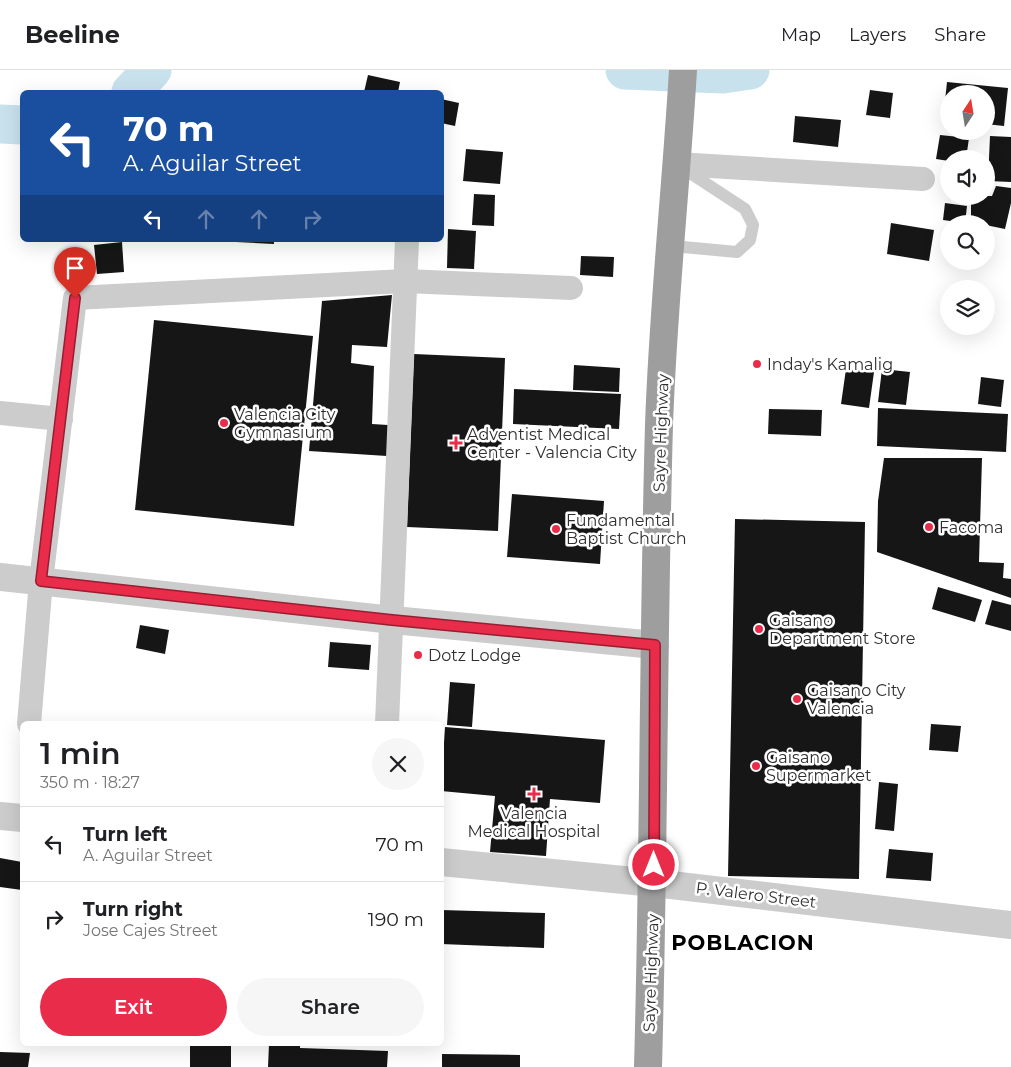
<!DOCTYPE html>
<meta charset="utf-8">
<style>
:root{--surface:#fff;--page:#f6f6f6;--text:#202124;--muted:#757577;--line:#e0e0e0;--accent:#ea2c4b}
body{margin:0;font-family:Montserrat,sans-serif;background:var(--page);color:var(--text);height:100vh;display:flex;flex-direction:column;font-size:19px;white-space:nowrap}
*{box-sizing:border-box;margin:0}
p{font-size:16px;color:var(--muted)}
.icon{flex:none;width:28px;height:28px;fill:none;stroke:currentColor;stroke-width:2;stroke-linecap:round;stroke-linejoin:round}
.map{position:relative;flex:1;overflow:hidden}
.side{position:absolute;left:20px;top:651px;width:424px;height:325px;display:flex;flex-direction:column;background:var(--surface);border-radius:8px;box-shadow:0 5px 20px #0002}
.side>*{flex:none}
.top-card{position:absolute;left:20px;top:20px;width:424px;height:152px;border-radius:8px;box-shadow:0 5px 20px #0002;background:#1a4fa0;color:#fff;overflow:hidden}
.needle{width:32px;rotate:12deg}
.buttons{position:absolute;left:940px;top:15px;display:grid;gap:10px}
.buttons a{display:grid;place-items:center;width:55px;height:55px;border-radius:50%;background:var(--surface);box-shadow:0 5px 20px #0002;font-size:25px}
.pin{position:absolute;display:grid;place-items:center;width:42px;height:42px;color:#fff;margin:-51px -21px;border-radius:50% 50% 50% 0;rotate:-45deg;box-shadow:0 0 5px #0007}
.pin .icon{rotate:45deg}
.me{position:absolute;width:55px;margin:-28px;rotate:0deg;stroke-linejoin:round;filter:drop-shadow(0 0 4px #0008)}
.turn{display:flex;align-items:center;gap:18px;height:105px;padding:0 20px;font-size:22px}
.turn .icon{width:65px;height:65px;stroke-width:2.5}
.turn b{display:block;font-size:35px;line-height:42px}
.lanes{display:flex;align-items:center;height:48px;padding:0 20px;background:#0003;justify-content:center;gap:25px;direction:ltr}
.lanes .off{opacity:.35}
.round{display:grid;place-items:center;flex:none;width:52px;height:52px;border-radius:26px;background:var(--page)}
.headline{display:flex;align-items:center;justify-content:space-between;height:85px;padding:0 20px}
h1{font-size:30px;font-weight:600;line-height:38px}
.primary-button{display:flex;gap:10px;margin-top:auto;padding:10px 20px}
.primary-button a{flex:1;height:58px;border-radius:30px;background:var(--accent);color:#fff;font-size:20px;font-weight:600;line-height:58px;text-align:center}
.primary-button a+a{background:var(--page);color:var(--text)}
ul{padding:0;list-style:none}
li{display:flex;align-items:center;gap:15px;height:75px;padding:0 20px;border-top:1px solid var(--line)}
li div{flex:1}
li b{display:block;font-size:19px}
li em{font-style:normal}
header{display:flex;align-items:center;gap:30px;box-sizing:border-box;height:70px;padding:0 25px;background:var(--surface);border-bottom:1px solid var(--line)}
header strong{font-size:24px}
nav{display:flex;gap:28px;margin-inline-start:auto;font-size:18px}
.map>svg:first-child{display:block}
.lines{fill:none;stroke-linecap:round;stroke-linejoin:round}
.river{stroke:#c8e2ed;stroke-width:39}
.building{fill:#161616}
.service{stroke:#ccc;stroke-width:12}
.minor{stroke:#ccc;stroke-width:24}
.tertiary{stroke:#ccc;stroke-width:28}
.trunk{stroke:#9e9e9e;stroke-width:28}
.route-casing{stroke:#981d31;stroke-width:12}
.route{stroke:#ea2c4b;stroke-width:9}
.poi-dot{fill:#ea2c4b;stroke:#fff;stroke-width:2}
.labels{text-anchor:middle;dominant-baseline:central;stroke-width:5;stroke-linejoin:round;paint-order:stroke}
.poi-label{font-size:16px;fill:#2f2f2f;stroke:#fff;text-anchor:start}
.street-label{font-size:16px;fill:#2f2f2f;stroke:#fff}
.district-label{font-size:21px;font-weight:bold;letter-spacing:1px;fill:#000;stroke:#fff}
</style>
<header>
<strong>Beeline</strong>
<nav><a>Map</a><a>Layers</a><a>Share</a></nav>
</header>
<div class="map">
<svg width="1011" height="997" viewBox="0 0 1011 997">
<rect width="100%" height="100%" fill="#fff"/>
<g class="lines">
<!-- river -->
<g class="river">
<polyline points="625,0 723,4 750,0"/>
<polyline points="131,22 152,0"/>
<polyline points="0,54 22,55"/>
</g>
</g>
<!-- building -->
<g class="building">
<polygon points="368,5 400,12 398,22 364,22"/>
<polygon points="947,12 1008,18 1004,56 986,54 986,24 949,24 949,50 943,50"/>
<polygon points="870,20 893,23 890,48 866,45"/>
<polygon points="441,29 459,33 455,56 441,53"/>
<polygon points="795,46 841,50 838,77 793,72"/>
<polygon points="940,65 969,68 966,89 949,89 949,91 936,89"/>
<polygon points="990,66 1011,67 1011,112 988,111"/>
<polygon points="466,79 503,82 500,114 463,111"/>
<polygon points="996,116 1011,118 1011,133 1005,159 971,152 971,126 992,126"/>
<polygon points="474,124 495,125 494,156 472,155"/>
<polygon points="945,133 967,136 965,153 943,150"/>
<polygon points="891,153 934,160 929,191 887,184"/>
<polygon points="448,159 476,161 474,199 447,198"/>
<polygon points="236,170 274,170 274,174 236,172"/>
<polygon points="122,172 124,202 97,204 94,175"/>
<polygon points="581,186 614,187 613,207 580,205"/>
<polygon points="392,225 387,277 352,275 351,293 374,296 372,354 388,355 387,386 309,381 322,231"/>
<polygon points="154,250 313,266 294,456 135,440"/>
<polygon points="414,284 505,288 498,461 407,457"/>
<polygon points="574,295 620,298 619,322 573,320"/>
<polygon points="846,299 874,302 869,338 841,334"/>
<polygon points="882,299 910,302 906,335 878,332"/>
<polygon points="981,307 1004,310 1001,337 978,334"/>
<polygon points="514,319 621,324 619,359 513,354"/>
<polygon points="878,338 1008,344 1006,382 877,376"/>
<polygon points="769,339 822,340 821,366 768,364"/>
<polygon points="884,388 982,388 979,492 1004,493 1003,508 1011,509 1011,528 877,482 878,431"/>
<polygon points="512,424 604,431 600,494 507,487"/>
<polygon points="735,449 865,452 859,809 728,806"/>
<polygon points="938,517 982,530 975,552 932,539"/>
<polygon points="992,530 1011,535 1011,561 985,554"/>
<polygon points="140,555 169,560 165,584 136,578"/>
<polygon points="330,572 371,575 369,600 328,597"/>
<polygon points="450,612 475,614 472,657 447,655"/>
<polygon points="931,654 961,656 958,682 929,680"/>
<polygon points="445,657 605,670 600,733 550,729 546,786 490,782 495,726 441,721"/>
<polygon points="879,712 898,714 894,761 875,759"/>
<polygon points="889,779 933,783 931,811 886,808"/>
<polygon points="0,788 22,792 22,820 0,817"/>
<polygon points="441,840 545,843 544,878 441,874"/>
<rect x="190" y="974" width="41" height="23"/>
<polygon points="269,974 300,974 300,978 388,981 387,997 268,997"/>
<polygon points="0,982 30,983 28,997 0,997"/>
<polygon points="442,984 520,985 520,997 442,997"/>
</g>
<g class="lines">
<!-- service -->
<polyline class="service" points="672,176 737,182 750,170 753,155 745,139 684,99"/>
<!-- minor -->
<g class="minor">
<polyline points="677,94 923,109"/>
<polyline points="0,343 61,349"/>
<polyline points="29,654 41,511 75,228 405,211 571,218"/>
<polyline points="387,654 407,170"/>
</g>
<!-- tertiary -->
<g class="tertiary">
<polyline points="0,507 393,550 655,575"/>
<polyline points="0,746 22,748"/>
<polyline points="441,792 654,813 1011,855"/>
</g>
<!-- trunk -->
<path class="trunk" d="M648,997C654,783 653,569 659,355C663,237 676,118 683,0"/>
</g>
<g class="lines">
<!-- route casing -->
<g class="route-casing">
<polyline id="route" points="75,228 41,511 392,550 655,575 654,795"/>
</g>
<!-- route -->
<use href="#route" class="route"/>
</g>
<!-- markers -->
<g class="poi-dot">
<circle cx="757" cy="294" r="5"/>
<circle cx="224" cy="353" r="5"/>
<path d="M453.5 365.5h5v5h5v5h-5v5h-5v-5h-5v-5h5z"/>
<circle cx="929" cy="457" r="5"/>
<circle cx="556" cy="459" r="5"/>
<circle cx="759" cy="559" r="5"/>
<circle cx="418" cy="585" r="5"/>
<circle cx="797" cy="629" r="5"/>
<circle cx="756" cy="696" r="5"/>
<path d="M531.5 716.5h5v5h5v5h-5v5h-5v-5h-5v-5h5z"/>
</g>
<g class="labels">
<!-- poi labels -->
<g class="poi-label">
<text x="767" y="294">Inday's Kamalig</text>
<text x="234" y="344">Valencia City<tspan x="234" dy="18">Gymnasium</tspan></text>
<text x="467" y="364">Adventist Medical<tspan x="467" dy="18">Center - Valencia City</tspan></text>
<text x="566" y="450">Fundamental<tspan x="566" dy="18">Baptist Church</tspan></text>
<text x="939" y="457">Facoma</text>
<text x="769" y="550">Gaisano<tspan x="769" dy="18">Department Store</tspan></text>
<text x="428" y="585">Dotz Lodge</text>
<text x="807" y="620">Gaisano City<tspan x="807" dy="18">Valencia</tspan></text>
<text x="766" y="687">Gaisano<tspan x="766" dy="18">Supermarket</tspan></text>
<text x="534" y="743" text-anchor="middle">Valencia<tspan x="534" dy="18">Medical Hospital</tspan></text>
</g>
<!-- street labels -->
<g class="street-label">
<text transform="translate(661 363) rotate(-88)">Sayre Highway</text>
<text transform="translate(756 825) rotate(7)">P. Valero Street</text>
<text transform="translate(651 903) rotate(-88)">Sayre Highway</text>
</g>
<!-- district labels -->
<g class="district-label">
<text x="743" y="872">POBLACION</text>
</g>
</g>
</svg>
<div class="buttons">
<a><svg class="needle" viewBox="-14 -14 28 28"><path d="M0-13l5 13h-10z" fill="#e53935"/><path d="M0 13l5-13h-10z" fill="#757577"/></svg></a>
<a><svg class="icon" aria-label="sound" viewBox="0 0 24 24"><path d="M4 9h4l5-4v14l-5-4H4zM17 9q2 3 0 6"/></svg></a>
<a><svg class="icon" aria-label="search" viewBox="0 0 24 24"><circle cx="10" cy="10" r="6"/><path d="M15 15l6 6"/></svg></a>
<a><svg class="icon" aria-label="layers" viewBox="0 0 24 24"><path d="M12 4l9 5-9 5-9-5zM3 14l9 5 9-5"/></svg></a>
</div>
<div class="pin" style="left:75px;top:228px;background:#d93025"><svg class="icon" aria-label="arrive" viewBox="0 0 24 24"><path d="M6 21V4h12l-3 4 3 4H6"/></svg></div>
<svg class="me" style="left:654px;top:795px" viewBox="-20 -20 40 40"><circle r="17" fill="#ea2c4b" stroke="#fff" stroke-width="3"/><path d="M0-11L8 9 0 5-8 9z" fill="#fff"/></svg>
<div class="top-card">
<div class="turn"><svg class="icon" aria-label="left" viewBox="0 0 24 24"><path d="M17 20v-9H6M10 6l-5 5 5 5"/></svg><div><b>70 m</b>A. Aguilar Street</div></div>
<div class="lanes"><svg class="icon" aria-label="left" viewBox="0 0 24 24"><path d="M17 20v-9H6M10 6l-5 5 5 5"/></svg><svg class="icon off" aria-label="ahead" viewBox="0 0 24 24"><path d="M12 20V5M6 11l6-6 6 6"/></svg><svg class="icon off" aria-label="ahead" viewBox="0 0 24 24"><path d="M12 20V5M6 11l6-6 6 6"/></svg><svg class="icon off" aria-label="right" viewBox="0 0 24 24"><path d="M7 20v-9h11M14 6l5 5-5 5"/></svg></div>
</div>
<section class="side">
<div class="headline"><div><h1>1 min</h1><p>350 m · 18:27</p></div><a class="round"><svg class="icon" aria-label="close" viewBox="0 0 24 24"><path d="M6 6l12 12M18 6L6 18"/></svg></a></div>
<ul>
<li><svg class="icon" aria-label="left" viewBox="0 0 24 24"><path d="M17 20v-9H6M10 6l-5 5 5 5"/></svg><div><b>Turn left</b><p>A. Aguilar Street</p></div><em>70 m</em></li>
<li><svg class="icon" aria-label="right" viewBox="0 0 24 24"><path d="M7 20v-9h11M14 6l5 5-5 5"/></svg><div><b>Turn right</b><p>Jose Cajes Street</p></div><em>190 m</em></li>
</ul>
<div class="primary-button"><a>Exit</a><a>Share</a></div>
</section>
</div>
